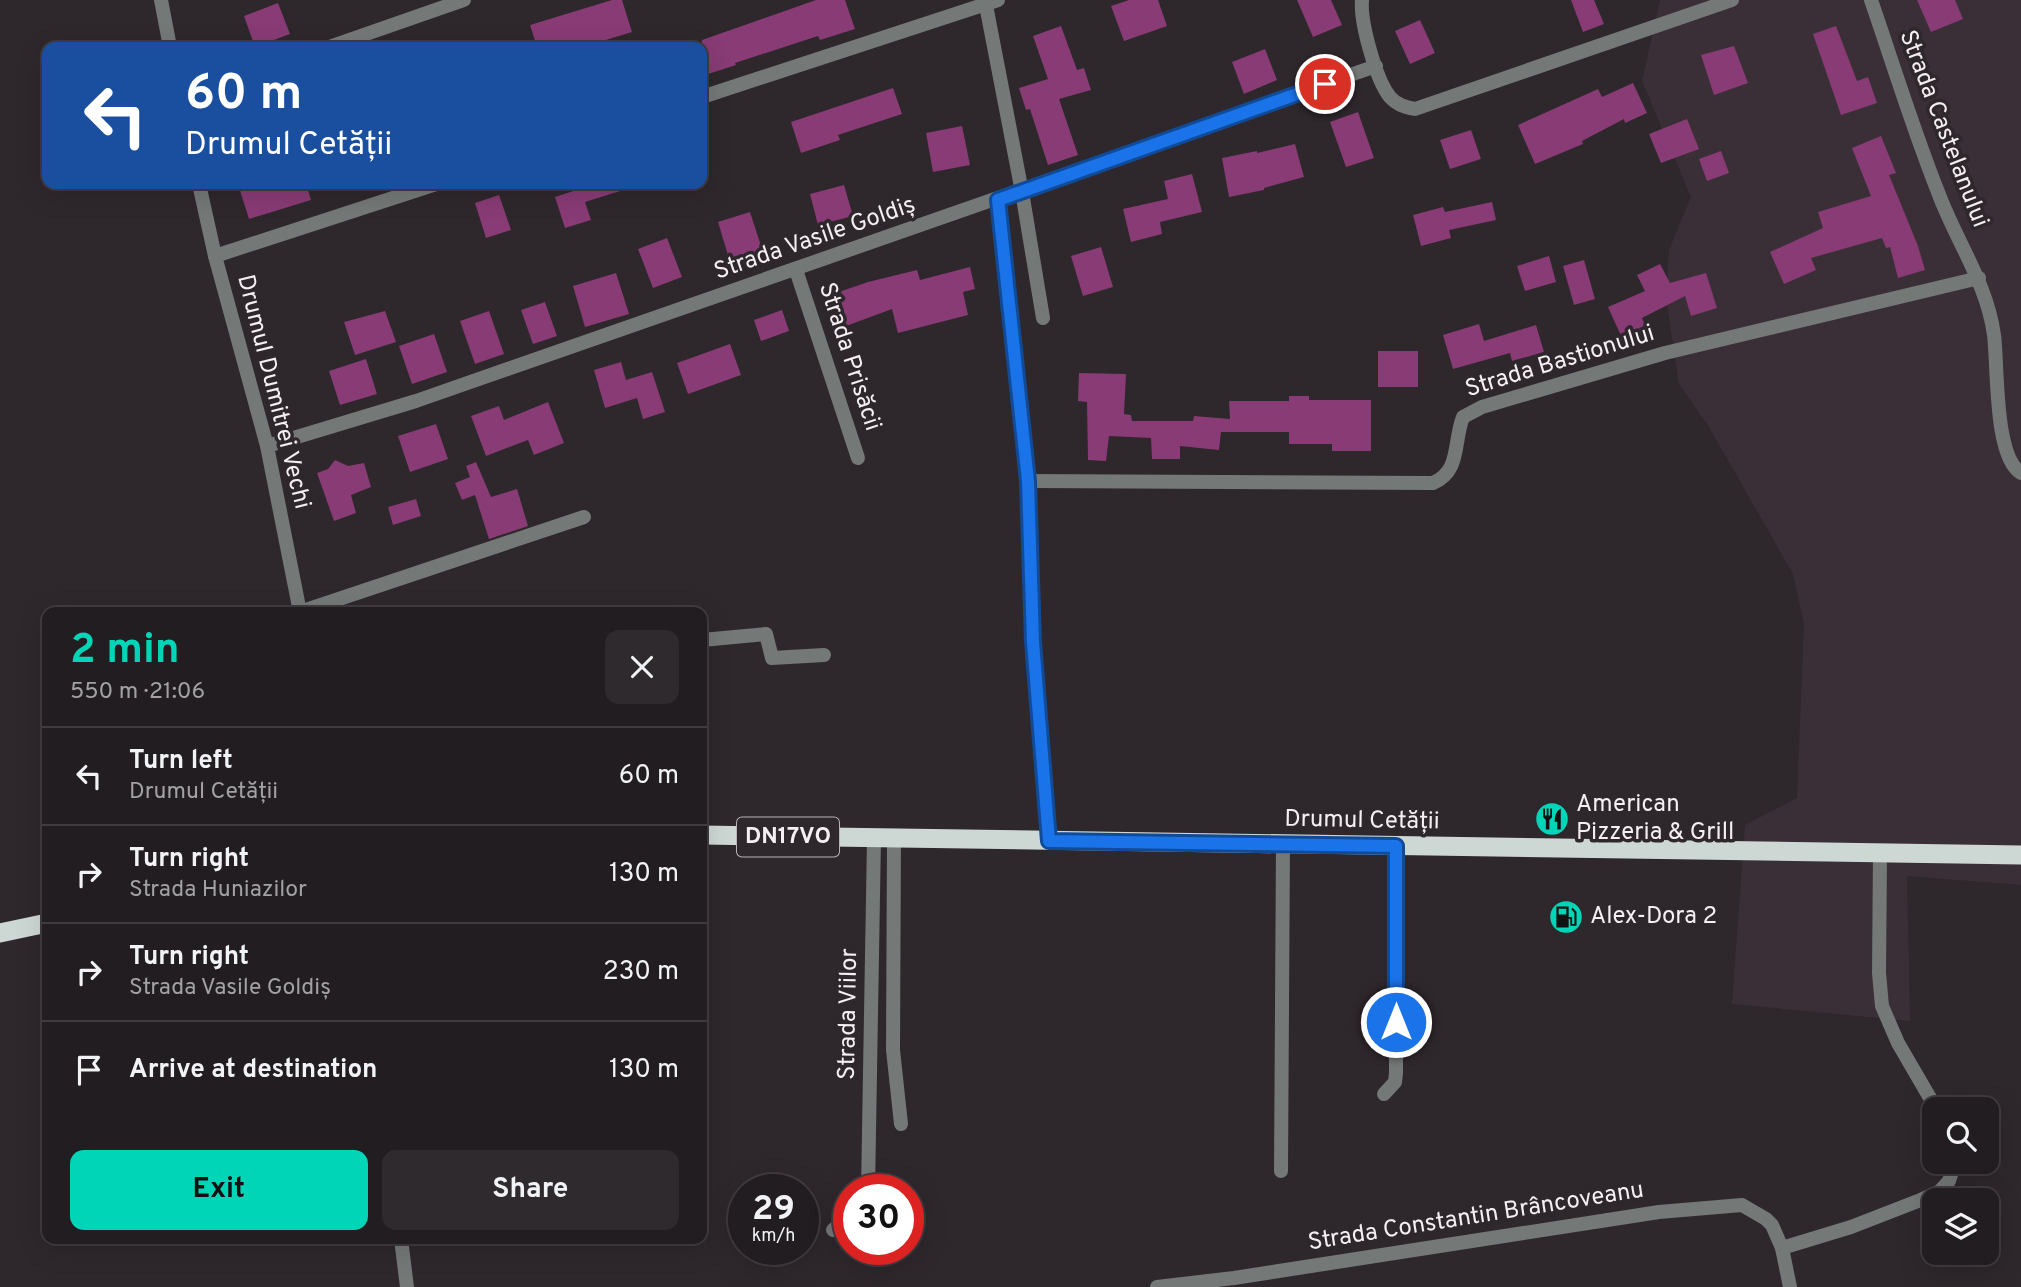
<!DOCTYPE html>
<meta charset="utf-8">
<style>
:root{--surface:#221d21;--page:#2e2a2e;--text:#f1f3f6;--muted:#a2a2a5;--line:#3f3b3f;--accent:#00d5b7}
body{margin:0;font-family:Overpass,sans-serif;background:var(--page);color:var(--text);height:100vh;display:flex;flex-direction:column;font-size:26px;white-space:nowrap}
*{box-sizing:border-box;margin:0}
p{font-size:23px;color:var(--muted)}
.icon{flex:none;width:38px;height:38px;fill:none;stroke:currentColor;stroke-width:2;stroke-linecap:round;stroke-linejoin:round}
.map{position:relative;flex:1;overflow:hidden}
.panel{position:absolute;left:42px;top:607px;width:665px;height:637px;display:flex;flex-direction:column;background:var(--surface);border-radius:14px;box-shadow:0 7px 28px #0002,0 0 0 2px var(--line)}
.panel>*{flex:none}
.banner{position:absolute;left:42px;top:42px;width:665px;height:147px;border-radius:14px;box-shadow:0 7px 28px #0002,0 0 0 2px var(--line);background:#1a4fa0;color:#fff;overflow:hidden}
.buttons{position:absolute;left:1922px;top:1097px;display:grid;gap:14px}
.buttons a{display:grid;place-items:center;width:77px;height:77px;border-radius:14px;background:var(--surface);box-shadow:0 7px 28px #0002,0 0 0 2px var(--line);font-size:35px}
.speed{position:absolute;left:728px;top:1174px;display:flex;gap:14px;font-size:35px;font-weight:700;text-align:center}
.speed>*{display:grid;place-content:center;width:91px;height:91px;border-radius:50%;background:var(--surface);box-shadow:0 7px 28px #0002,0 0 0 2px var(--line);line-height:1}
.speed small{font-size:18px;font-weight:400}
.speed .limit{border:10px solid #d22;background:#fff;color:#111}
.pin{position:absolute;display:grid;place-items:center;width:60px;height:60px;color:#fff;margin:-30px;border:4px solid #fff;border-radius:50%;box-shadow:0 2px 7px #0007}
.me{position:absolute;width:77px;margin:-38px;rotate:0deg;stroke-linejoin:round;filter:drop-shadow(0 0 5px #0008)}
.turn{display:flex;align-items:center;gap:24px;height:147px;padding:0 28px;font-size:32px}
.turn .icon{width:91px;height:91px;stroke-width:2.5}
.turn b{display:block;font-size:49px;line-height:60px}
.round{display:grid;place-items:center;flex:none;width:74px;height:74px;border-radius:14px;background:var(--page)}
.headline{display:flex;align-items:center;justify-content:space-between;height:119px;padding:0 28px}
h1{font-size:42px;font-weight:700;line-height:52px;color:var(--accent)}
.button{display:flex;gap:14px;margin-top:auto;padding:14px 28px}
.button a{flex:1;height:80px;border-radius:14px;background:var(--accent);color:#111;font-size:28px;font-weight:700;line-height:80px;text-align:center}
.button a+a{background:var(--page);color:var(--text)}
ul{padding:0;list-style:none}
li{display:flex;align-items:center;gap:21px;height:98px;padding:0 28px;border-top:2px solid var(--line)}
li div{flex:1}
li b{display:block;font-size:26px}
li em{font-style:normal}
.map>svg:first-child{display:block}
.built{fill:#3b2f37}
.building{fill:#883b75}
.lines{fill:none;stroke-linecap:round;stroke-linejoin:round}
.minor{stroke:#747877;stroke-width:14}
.tertiary{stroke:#747877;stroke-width:14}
.trunk{stroke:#cdd8d4;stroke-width:19}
.route-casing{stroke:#114b97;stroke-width:18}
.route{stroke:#1a73e8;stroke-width:12}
.labels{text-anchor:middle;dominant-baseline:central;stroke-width:7;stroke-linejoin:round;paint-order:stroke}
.shield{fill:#2e272c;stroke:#b9b3b7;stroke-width:2}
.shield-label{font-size:23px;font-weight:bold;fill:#f4eff2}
.street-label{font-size:24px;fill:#f4eff2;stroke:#2e272c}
.poi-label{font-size:24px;fill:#f4eff2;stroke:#2e272c;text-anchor:start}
</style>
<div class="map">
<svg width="2021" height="1287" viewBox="0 0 2021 1287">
<rect width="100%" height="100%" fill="#2e272c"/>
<!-- built -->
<polygon class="built" points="1660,0 2021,0 2021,885 1907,876 1910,1021 1732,1004 1745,825 1797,798 1804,624 1793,574 1709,427 1679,384 1666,298 1669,250 1691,197 1642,81"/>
<!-- building -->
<g class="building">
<polygon points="612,0 622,0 632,32 583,47 537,47 530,25"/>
<polygon points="816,0 845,0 855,29 820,40 818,36 735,63 736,65 702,76 702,40"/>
<polygon points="1129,0 1158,0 1167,26 1124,41 1111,6"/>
<polygon points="1297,0 1331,0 1342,25 1313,37"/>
<polygon points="1571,0 1594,0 1604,24 1583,32"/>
<polygon points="1917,0 1955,0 1963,19 1931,32"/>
<polygon points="278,3 290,34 255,47 244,16"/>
<polygon points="1420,20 1435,53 1410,64 1395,31"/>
<polygon points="1061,26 1077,70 1084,68 1091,90 1059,99 1078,155 1048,165 1030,109 1026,110 1019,88 1048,79 1033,36"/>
<polygon points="1836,26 1857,81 1868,77 1877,103 1841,115 1813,34"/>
<polygon points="1734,46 1748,83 1714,95 1701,55"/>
<polygon points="1265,49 1277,80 1244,94 1232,62"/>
<polygon points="1633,83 1647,113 1625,123 1624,119 1582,141 1583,144 1535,164 1518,125 1598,89 1602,97"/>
<polygon points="893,88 902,114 838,135 840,140 801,153 791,122"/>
<polygon points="1358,112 1374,158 1346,167 1330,122"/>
<polygon points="1687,119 1699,149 1661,163 1649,134"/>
<polygon points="962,126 970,165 933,172 926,133"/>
<polygon points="1471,130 1481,159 1450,169 1440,140"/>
<polygon points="1881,136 1896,173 1889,175 1918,246 1925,270 1898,278 1890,247 1886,248 1882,238 1811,258 1816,270 1784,284 1770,252 1823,228 1818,212 1871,196 1852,148"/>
<polygon points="1295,144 1304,177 1264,188 1264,190 1229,197 1222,158 1257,151 1257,153"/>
<polygon points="1721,151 1729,173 1707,181 1699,159"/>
<polygon points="1192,174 1202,212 1160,222 1162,234 1131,242 1123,209 1168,199 1164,181"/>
<polygon points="238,184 306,184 311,200 249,219"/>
<polygon points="595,184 633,184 633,187 585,202 591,220 565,228 555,197"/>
<polygon points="844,185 853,216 818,225 810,194"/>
<polygon points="499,195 511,230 486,238 475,203"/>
<polygon points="1492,202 1496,220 1449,230 1451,238 1421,246 1413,215 1443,207 1445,212"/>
<polygon points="750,212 763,252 730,262 718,222"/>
<polygon points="667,238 682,277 653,288 638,249"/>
<polygon points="1101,247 1113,287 1083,296 1071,256"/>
<polygon points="1549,256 1556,282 1525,291 1517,266"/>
<polygon points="1584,260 1595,299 1574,305 1563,266"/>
<polygon points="1660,264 1670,283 1706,273 1717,308 1691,316 1685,296 1642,318 1646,327 1622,338 1608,307 1645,291 1637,275"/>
<polygon points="970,267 975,289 963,292 968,315 898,333 892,309 846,326 833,294 868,282 917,270 920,280"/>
<polygon points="616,273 629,314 585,327 573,286"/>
<polygon points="545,302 557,336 533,344 521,310"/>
<polygon points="782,310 789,331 761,341 754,320"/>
<polygon points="385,311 396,342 355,355 344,322"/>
<polygon points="489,311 504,354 475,364 460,321"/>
<polygon points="1479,324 1484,341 1536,325 1544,352 1512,361 1510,353 1453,369 1443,335"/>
<polygon points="434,334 447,372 412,384 399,346"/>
<polygon points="730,344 741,375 688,394 677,363"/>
<rect x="1378" y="351" width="40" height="36"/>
<polygon points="366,359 377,394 340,405 329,371"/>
<polygon points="621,362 626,380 652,372 665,412 643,419 637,398 605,408 594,370"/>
<polygon points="1079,373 1126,374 1124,414 1131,415 1132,421 1193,421 1194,416 1230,419 1229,401 1289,401 1289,396 1309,396 1309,400 1371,400 1371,451 1332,451 1332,444 1289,444 1289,432 1221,432 1219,450 1180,446 1180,459 1152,459 1151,438 1109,436 1106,461 1088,460 1087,402 1078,401"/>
<polygon points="548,402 564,443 534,455 528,440 486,456 471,416 499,406 504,420"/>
<polygon points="436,424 448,459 410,472 398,436"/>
<polygon points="335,460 348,466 364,463 371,487 351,495 356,513 334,521 317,473 328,469"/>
<polygon points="476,462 491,497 517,489 528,526 489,539 475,495 462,500 455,483 470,477 466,466"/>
<polygon points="416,499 421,516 393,525 388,507"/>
</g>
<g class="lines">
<!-- minor -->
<g class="minor">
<polyline points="985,0 1022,192 1043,318"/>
<path d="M1362,0C1360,22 1376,80 1390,97C1397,105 1405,107 1415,109L1732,0"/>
<path d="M1871,0C1893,64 1913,129 1938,192C1956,241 1987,283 1994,335C1998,366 1994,457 2021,473"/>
<polyline points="329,47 464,0"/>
<polyline points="702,97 998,0"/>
<polyline points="998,200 1028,481 1033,642 1049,841"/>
<polyline points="215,256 436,184"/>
<polyline points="796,270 858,458"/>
<polyline points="267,446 416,401 1376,66"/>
<path d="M1028,481L1433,483C1461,471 1453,443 1463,417L1482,407L1665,353L1979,278"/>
<polyline points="300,612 584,517"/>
<polyline points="702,640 766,634 772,658 824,655"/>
<polyline points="894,838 893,1050 901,1124"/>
<polyline points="1880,853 1879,973 1882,1006 1898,1043 1937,1110"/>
<polyline points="1384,1094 1395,1082 1396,1073 1396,846"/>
<polyline points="1281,1171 1283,844"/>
<polyline points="868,1190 874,838"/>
<polyline points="833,1230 849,1216"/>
<polyline points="401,1239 407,1287"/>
<polyline points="1782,1248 1851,1227 1918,1201 1940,1191 1949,1181 1955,1162"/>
<polyline points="1157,1287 1234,1278 1659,1212 1742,1205 1766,1219 1772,1225 1782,1248 1790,1287"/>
</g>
<!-- tertiary -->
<g class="tertiary">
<polyline points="161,0 170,47"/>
<polyline points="199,184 215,256 267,446 300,612"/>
</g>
<!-- trunk -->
<g class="trunk">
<polyline points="702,835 2021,855"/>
<polyline points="0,933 47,923"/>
</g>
</g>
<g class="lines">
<!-- route casing -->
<g class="route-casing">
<polyline id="route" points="1325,84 998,200 1028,481 1033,642 1049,841 1396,846 1396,1022"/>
</g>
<!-- route -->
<use href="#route" class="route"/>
</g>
<!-- icons -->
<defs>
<g id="restaurant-disc" transform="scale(1.75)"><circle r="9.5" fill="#00d5b7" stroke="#2e272c"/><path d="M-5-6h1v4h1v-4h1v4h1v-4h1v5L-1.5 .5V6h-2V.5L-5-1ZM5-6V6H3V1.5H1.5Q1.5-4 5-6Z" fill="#111"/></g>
<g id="fuel-disc" transform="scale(1.75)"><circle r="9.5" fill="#00d5b7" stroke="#2e272c"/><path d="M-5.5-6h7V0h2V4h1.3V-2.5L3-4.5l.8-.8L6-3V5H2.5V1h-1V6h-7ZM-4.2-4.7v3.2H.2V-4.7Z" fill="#111"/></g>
</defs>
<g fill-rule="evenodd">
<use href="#restaurant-disc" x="1552" y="819"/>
<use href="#fuel-disc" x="1566" y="917"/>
</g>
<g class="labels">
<!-- shield labels -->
<rect class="shield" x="737" y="817.5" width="102" height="39" rx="5"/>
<g class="shield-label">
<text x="788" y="837">DN17VO</text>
</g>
<!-- street labels -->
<g class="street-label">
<text transform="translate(1943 129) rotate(69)">Strada Castelanului</text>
<text transform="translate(815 239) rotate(-19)">Strada Vasile Goldiș</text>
<text transform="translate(849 357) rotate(72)">Strada Prisăcii</text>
<text transform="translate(1560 362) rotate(-17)">Strada Bastionului</text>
<text transform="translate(273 392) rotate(76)">Drumul Dumitrei Vechi</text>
<text transform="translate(1362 821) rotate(1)">Drumul Cetății</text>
<text transform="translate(849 1014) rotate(-89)">Strada Viilor</text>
<text transform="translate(1476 1217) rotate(-9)">Strada Constantin Brâncoveanu</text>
</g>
<!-- poi labels -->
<g class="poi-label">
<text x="1576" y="805">American<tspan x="1576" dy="28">Pizzeria &amp; Grill</tspan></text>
<text x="1590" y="917">Alex-Dora 2</text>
</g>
</g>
</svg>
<div class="buttons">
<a><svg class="icon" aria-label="search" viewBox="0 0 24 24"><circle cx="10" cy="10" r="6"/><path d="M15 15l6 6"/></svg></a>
<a><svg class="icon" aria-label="layers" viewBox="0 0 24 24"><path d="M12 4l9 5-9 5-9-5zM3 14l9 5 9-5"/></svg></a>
</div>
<div class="speed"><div>29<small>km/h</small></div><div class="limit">30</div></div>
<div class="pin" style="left:1325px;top:84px;background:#d93025"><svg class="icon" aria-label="arrive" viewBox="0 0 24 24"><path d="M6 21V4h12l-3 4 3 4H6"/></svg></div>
<svg class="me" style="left:1396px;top:1022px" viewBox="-20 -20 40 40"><circle r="17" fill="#1a73e8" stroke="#fff" stroke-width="3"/><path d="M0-11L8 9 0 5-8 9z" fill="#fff"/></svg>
<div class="banner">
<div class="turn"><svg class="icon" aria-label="left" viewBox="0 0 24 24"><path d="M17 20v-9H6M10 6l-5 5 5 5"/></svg><div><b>60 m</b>Drumul Cetății</div></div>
</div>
<section class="panel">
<div class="headline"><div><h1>2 min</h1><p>550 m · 21:06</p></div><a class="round"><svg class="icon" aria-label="close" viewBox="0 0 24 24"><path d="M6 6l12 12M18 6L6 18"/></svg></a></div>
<ul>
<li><svg class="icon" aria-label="left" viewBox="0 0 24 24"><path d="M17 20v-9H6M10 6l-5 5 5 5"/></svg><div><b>Turn left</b><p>Drumul Cetății</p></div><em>60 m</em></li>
<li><svg class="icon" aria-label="right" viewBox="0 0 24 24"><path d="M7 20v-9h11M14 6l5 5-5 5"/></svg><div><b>Turn right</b><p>Strada Huniazilor</p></div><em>130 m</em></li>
<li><svg class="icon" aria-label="right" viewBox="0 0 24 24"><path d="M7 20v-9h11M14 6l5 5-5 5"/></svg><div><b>Turn right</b><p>Strada Vasile Goldiș</p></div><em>230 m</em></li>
<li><svg class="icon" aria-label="arrive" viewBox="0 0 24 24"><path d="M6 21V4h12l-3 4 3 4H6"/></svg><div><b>Arrive at destination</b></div><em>130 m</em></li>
</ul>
<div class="button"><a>Exit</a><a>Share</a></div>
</section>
</div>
